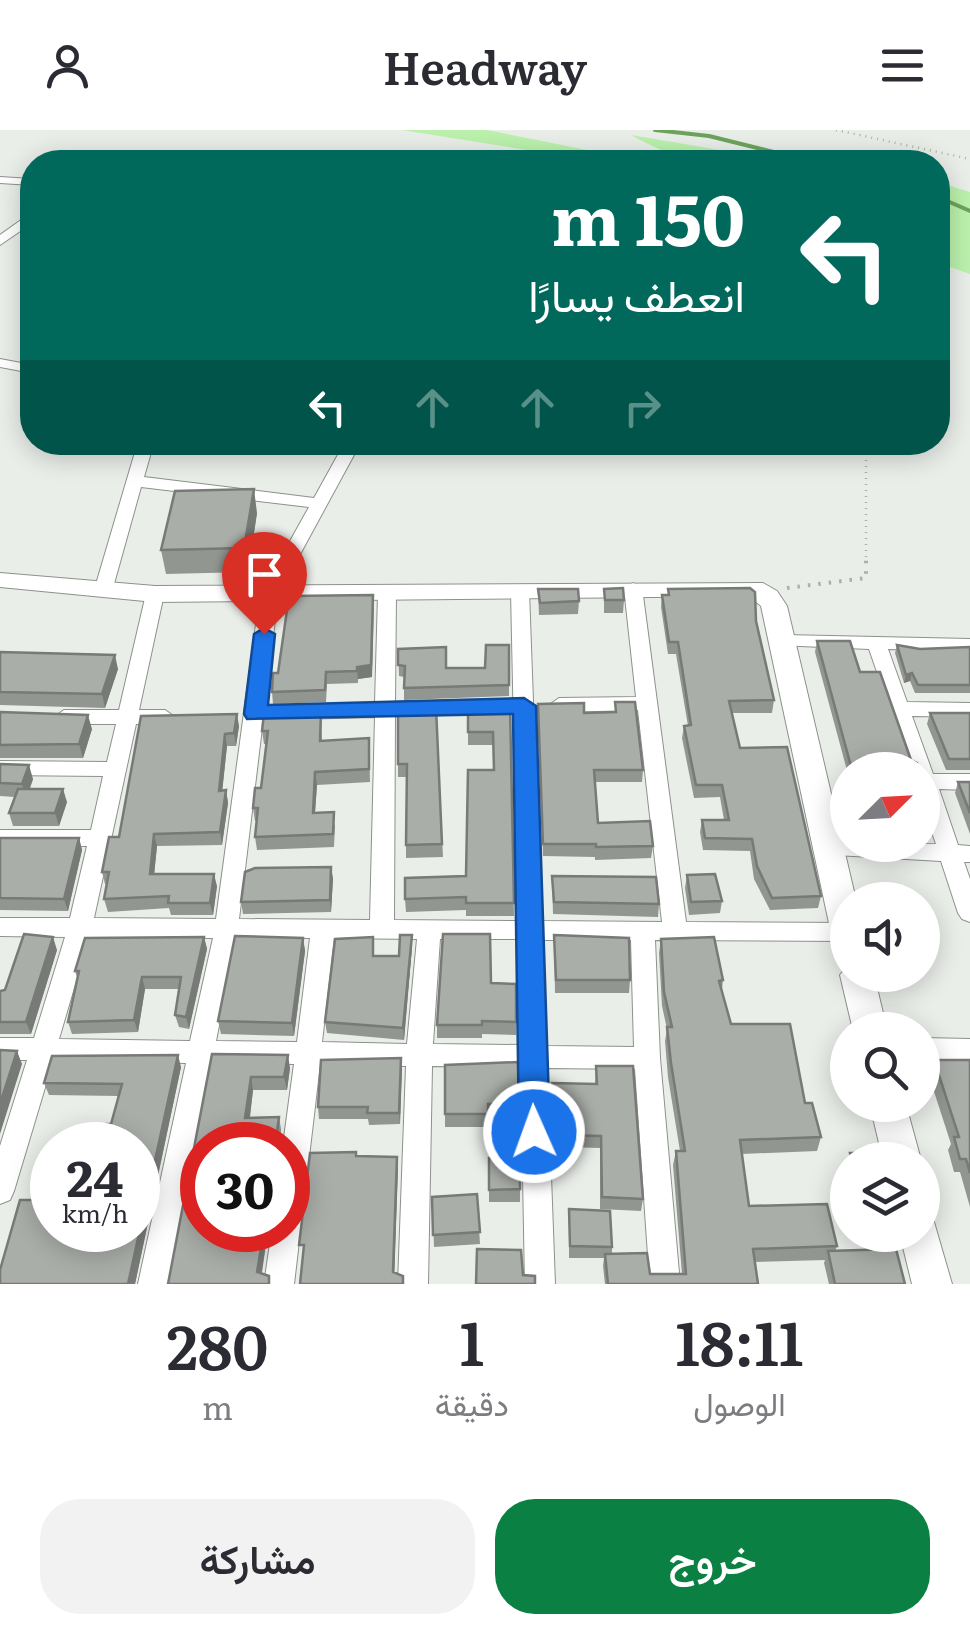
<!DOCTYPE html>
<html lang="ar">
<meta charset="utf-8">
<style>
:root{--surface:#fff;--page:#f2f2f3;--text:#2b2b33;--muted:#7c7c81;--accent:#0b8043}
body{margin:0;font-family:Literata,Vazirmatn,serif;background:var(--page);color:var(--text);direction:rtl;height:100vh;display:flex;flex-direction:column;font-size:38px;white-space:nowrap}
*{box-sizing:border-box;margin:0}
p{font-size:32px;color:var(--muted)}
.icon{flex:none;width:55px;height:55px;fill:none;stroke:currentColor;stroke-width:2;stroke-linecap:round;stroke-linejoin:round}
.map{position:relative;height:1154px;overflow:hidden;direction:ltr}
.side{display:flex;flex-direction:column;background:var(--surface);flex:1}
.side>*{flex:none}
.banner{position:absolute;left:20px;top:20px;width:930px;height:305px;border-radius:40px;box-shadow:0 5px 25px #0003;direction:rtl;background:#00695c;color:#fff;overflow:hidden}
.needle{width:65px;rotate:66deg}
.tools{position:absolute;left:830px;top:622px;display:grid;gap:20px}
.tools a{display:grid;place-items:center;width:110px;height:110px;border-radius:50%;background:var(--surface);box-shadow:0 5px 25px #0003;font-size:50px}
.speed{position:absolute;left:30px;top:992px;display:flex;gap:20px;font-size:50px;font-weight:700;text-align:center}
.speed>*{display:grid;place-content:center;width:130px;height:130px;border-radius:50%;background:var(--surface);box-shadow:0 5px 25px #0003;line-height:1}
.speed small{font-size:25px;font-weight:400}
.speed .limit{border:15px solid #d22;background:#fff;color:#111}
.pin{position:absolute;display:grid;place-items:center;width:85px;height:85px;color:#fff;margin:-102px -42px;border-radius:50% 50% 50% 0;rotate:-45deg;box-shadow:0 0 10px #0007}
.pin .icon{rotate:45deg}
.me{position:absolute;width:110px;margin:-55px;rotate:358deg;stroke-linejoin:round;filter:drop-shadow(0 0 8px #0008)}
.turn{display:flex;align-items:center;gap:35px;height:210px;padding:0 40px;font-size:45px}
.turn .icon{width:130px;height:130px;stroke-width:2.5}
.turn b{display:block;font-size:70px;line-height:85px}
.lanes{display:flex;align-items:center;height:95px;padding:0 40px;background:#0003;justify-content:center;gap:50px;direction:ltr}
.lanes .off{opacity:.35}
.eta{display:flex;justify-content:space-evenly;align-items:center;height:170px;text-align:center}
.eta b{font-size:60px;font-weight:600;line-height:70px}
.action{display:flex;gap:20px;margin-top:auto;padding:20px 40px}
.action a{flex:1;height:115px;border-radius:40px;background:var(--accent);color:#fff;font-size:40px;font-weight:600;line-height:115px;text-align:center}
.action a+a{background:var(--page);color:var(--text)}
header{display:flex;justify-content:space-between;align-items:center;height:130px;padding:0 40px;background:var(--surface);font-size:45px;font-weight:600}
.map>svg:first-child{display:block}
.green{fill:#bbf1ac}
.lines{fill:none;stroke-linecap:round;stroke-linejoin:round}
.stream{stroke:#6ca45c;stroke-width:4}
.street-casing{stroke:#8d918c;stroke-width:2}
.secondary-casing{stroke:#8d918c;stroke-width:2}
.path-far1{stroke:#acb0ac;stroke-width:2.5;stroke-dasharray:1 5;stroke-linecap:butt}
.path{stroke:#acb0ac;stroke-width:4;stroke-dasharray:2.5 8;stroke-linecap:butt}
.street{fill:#fff;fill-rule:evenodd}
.secondary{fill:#fff;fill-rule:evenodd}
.wall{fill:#929691}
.shaded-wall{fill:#777a76}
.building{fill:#aaaea9;stroke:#777a76;stroke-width:2.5}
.route{fill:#1a73e8;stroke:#114b97;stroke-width:2.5}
</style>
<header><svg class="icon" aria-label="menu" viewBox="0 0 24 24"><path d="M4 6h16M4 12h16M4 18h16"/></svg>Headway<svg class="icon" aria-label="person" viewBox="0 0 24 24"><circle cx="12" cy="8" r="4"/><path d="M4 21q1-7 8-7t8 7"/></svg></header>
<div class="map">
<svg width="970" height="1154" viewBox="0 0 970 1154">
<rect width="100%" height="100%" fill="#eaeee9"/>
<!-- green -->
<g class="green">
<polygon points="402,0 487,0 647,32 602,32"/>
<path d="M631,5L790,32C723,33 691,39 631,5Z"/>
<polygon points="938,52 970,62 970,144 938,133"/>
</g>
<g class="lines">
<!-- stream -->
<g class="stream">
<polyline points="655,0 709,6 814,32"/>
<polyline points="938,67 970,81"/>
</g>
<!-- street casing -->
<g class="street-casing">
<g id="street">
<polygon points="0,47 32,49 32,55 0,53"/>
<polygon points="28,85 32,85 32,93 0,115 0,105"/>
<polygon points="0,229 32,235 32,243 0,237"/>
<path d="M138,312H154L144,347L314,368L345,312H361L278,465L239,789L370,790L375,587L294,589L284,582L294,575L375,573L378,464L387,458L396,464L395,573L495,570L505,577L495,584L395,586L394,790L518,791L511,461L520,456L529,461L541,791L662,792L638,580L559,582L549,575L559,568L636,567L624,458L633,453L642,458L686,792L848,793L846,811L655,810L660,928L680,1154H650L635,939L547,938L555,1154H525L521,937L432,936L428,1154H398L406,936L320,934L294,1154H264L272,1100H288V1015H283L294,934L212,933L168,1154H138L186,933L53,931L14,1061L10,1070L0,1074V1016L27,930H0V908H34L65,807L0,806V788H70L87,716H0V700H91L103,646L0,645V631L107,632L116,594H64L54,587L64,580H119L146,464L155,458L161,460L164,464L139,580H165L175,587L165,594H136L94,788L216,789L260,465L309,377L141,357L112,461L103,466L97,465L94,461ZM89,807L213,808L190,911L59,909ZM236,808H310L297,912L216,911ZM334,808L417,809L407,914L322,912ZM440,809H518L520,915L433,914ZM542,810H631L634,917L546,916Z"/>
<polygon points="784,505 970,509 970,521 888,519 907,572 970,573 970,587 912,586 933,644 970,644 970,660 939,659 958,715 970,716 970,732 964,732 970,749 970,792 962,789 958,783 941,731 818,724 815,718 818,712 848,711 848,715 936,714 922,674 922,640 911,640 869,519 777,515 775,511 777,507"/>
<polygon points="922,908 970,909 970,931 922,930"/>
</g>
</g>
<!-- secondary casing -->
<g class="secondary-casing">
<g id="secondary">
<polygon points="0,443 155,456 763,453 777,461 787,476 856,770 848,770 848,820 836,816 832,807 761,476 749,466 155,472 0,457"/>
<polygon points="848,835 848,845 874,845 887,900 853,900 840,845"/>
<polygon points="870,975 906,975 921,1030 883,1030"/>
<polygon points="922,1087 934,1092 952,1154 912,1154 900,1105 922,1105"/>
</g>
</g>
<!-- path-far1 -->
<g class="path-far1">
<polyline points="836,0 970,29"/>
<polyline points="866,312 866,433"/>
</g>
<!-- path -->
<polyline class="path" points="787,458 866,448 866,430"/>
<!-- street -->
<use href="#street" class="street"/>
<!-- secondary -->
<use href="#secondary" class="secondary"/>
</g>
<!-- wall -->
<g class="wall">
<polygon points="687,312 714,312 714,316"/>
<polygon points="257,383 248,442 166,444 161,420"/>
<polygon points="538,459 579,471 578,484 539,485"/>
<polygon points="604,459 624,470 623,483 604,483"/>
<polygon points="668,459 756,491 774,570 772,583 732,583 740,618 821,766 818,778 770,780 754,749 750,721 703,720 700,702 702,690 724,690 720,667 694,668 682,608 684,596 688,596 676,524 668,524 661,477 662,465 668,465"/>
<polygon points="374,477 372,547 358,549 358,553 327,554 326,572 273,574 272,562 278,543"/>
<polygon points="817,511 860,542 911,630 918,640 848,640 848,644 815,522"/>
<polygon points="509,515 509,566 404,570 404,547 399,546 398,519 447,538 485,538"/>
<polygon points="897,515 920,519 970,517 970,563 915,563 910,551 904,553 895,523"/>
<polygon points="0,522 118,539 105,578 0,575"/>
<polygon points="615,572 643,640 642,652 595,652 598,693 653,716 651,728 595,730 595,727 543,726 538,574 584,583 615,582"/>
<polygon points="510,575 514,786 466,786 466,780 406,782 405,769 466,746 493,640 493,615 468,615 468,576"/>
<polygon points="436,577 443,727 406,728 406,647 398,647 398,634"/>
<polygon points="321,581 322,611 369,608 370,652 317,655 315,682 335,695 334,717 257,720 255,707 257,691 255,691 253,678 261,658 266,614 264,614 262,601"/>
<polygon points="0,582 92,599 83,628 0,628"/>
<polygon points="930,583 970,583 970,640 946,640 927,594"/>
<polygon points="141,586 239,596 236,616 227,616 222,661 226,660 228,673 222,715 157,716 154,744 217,756 213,785 171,785 169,778 108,782 104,769 107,754 105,754 102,742 119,707"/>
<polygon points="0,634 33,649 30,659 67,672 59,696 13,696 9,683 15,667 0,666"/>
<polygon points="958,652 970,652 970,704 955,663"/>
<polygon points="922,666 933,696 930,707 922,707"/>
<polygon points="0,708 79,708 82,720 68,781 0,780"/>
<polygon points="331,737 333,749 331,782 243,784 241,772"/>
<polygon points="687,745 722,771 720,783 689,785 685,758"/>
<polygon points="552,746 659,774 658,787 553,784"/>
<polygon points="554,805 630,850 629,863 555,863"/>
<polygon points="204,807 207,819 189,899 179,897 175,885 179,859 145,859 138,902 72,904 68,892 77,847 75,841"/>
<polygon points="303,808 305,821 294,906 221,904 218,891"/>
<polygon points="661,809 723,850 722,860 731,894 805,973 821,1007 817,1021 742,1024 749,1076 837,1116 835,1121 905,1154 829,1154 824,1133 825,1130 755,1132 758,1154 605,1154 603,1136 604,1128 569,1128 569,1079 612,1117 612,1123 650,1144 682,1144 673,1035 676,1021 680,1021 668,947 665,911 667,899 662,876 659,823"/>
<polygon points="412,817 404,910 327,903 325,892 399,826"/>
<polygon points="57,820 31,904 0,904 0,861 5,860"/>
<polygon points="491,853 516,854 516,905 482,904 482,908 437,908 437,895"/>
<polygon points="212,924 290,938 287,960 253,960 250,988 279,987 281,999 281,1005 284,1015 202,1015 202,1100 268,1100 262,1143 168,1154"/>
<polygon points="401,928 400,994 369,995 368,989 319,989 318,977"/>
<polygon points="934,930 970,930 970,1077 960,1042 954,1042 948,1020 951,1014 928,943"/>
<polygon points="518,932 518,986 488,987 488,997 445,997 445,984"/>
<polygon points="596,936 643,1069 641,1081 600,1079 600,1018 563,1017 563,990 553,990 552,953 595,954"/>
<polygon points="181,937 135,1154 0,1154 138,1100 111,994 118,966 49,965 44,953"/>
<polygon points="520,1027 520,1072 489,1072 489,1028"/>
<polygon points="477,1064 480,1114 434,1117 432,1067"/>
</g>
<!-- shaded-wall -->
<g class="shaded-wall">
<polygon points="254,359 257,383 248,442 244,418"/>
<polygon points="373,465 372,547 358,549 358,553 357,537"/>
<polygon points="115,525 118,539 105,578 102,564"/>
<polygon points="912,543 910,551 904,553 906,545"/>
<polygon points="237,584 239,596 236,616 234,603"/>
<polygon points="88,585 92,599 83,628 79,614"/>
<polygon points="225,604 227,616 221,673 219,661"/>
<polygon points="29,635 33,649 26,667 22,654"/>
<polygon points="315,642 317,655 314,696 313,683"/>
<polygon points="63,659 67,672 59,696 55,683"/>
<polygon points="226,660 228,673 222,715 220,702"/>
<polygon points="154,704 157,716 153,756 150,744"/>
<polygon points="79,708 82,720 68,781 64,769"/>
<polygon points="331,737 333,749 331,782 330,770"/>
<polygon points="214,744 217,756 213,785 210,773"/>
<polygon points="412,805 412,817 404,910 403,898"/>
<polygon points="53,807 57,820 31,904 26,892"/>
<polygon points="204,807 207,819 189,899 186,887"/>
<polygon points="303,808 305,821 294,906 292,893"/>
<polygon points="142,847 145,859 138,902 134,890"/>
<polygon points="17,921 22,934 0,1004 0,974"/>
<polygon points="178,925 181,937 135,1154 128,1154"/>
<polygon points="288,925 290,938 287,960 284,947"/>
<polygon points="401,928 402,940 400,994 399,983"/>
<polygon points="251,947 253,960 248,1000 245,988"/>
<polygon points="397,1027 398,1039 394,1154 393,1142"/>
<polygon points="264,1100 268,1100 260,1153 257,1142"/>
</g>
<!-- building -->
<g class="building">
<polygon points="254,359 244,418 161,420 175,361"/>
<polygon points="623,458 624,470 605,470 604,459"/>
<polygon points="750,458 755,462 756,491 774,570 729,571 740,618 787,617 821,766 772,768 757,736 752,709 705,708 702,690 729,690 722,655 696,655 684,596 691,595 678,512 669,512 662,465 669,465 668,459"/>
<polygon points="538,459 578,459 579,471 540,473"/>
<polygon points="373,465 371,535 357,537 357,541 326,542 325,560 272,562 273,543 278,543 289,466"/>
<polygon points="817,511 850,511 860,542 880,542 911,630 917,633 918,640 852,640"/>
<polygon points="486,515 509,515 509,555 404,558 405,536 398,535 398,519 446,517 446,538 485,538"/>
<polygon points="897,515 920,519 970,517 970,555 918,555 912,543 906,545"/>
<polygon points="0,522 115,525 102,564 0,562"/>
<polygon points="615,572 635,572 643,640 594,640 598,693 650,691 653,716 596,717 596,714 543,714 538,574 584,573 584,583 616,582"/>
<polygon points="510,575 514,773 466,773 466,767 405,769 405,748 466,746 468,640 494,640 493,602 468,602 468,576"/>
<polygon points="436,577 442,714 406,715 407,634 398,634 398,579"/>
<polygon points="321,581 320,611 369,608 369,639 315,642 313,683 334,682 333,704 255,707 258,678 253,678 255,658 261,658 268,601 262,601 264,583"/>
<polygon points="0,582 88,585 79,614 0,615"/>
<polygon points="930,583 970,583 970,629 949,629"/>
<polygon points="237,584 234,603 225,604 219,661 226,660 220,702 154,704 150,744 214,744 210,773 168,773 169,766 104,769 109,742 102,742 109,707 119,707 141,586"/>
<polygon points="0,634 29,635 22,654 0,653"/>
<polygon points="958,652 970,652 970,683"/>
<polygon points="18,659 63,659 55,683 9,683"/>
<polygon points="922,666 933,696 922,696"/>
<polygon points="0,708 79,708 64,769 0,768"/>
<polygon points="331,737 330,770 241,772 245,742 255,738"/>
<polygon points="715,744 722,771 691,772 687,745"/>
<polygon points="552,746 656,747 659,774 554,772"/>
<polygon points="24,804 53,807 26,892 0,892 0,861 5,860"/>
<polygon points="443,804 490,804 491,853 516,854 516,892 482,891 482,895 437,895"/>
<polygon points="400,805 412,805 403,898 325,892 335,809 373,807 373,826 399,826"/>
<polygon points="554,805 629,808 630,850 556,850"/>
<polygon points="235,806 303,808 292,893 218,891"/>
<polygon points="204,807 186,887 175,885 181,847 142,847 134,890 68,892 79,841 75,841 85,808"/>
<polygon points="714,807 723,850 719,851 731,894 790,894 805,973 812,973 821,1007 740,1010 749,1076 827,1074 837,1116 753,1119 758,1154 608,1154 605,1124 647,1123 650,1144 686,1144 676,1021 685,1021 671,933 667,897 672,897 664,862 661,809"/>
<polygon points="0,920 17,921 0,974"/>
<polygon points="212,924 288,925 284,947 251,947 245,988 279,987 277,1002 282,1006 282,1015 202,1015 202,1100 264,1100 257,1142 269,1146 269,1154 168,1154"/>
<polygon points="178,925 128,1154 0,1154 0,1140 20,1070 52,1070 52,1100 138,1100 138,1015 101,1015 106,994 111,994 122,954 44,953 52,926"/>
<polygon points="401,928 399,983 367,983 368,977 318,977 321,930"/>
<polygon points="934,930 970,930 970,1043 966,1029 960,1029 954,1007 959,1007"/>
<polygon points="518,932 519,974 488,974 488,984 445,984 445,935"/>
<polygon points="596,936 633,936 643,1069 602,1067 601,1006 564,1005 564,978 553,977 552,953 597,954"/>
<polygon points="356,1022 356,1026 397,1027 393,1142 403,1146 403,1154 300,1154 304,1115 299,1115 310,1023"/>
<polygon points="850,1023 866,1023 868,1030 852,1030"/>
<polygon points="520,1027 520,1059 489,1060 489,1028"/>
<polygon points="477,1064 480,1102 433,1105 432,1067"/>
<polygon points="569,1079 610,1081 612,1117 570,1116"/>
<polygon points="477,1119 521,1120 523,1145 535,1146 535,1154 476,1154"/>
<polygon points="896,1119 905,1154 835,1154 828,1121"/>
</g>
<!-- route -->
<polygon class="route" points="264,498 275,504 268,575 524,568 536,576 550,1002 545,1011 534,1015 524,1011 519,1002 513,584 247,589 244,584 254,504"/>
</svg>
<div class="tools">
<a><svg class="needle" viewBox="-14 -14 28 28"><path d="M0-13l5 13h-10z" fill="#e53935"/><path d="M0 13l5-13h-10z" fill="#7c7c81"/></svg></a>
<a><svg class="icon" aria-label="sound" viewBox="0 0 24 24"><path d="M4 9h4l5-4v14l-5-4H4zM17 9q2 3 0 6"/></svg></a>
<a><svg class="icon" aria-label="search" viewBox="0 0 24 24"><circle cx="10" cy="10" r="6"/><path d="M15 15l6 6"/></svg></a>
<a><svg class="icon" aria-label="layers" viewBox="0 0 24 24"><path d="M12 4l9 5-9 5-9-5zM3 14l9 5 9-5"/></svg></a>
</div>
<div class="speed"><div>24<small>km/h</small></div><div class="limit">30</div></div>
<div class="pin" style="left:264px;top:504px;background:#d93025"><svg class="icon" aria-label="arrive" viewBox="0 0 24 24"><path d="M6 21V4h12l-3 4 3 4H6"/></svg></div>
<svg class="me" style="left:534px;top:1002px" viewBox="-20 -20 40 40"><circle r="17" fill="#1a73e8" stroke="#fff" stroke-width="3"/><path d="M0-11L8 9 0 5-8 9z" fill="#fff"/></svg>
<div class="banner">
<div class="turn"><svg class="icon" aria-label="left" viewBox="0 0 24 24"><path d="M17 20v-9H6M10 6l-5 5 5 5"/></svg><div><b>150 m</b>انعطف يسارًا</div></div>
<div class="lanes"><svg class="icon" aria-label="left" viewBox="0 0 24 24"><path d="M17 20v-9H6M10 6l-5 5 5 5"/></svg><svg class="icon off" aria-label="ahead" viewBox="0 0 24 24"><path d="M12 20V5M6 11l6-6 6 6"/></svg><svg class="icon off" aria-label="ahead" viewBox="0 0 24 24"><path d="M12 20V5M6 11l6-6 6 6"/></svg><svg class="icon off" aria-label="right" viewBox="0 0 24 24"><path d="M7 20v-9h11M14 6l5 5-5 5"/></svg></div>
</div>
</div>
<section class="side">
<div class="eta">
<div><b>18:11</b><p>الوصول</p></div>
<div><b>1</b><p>دقيقة</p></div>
<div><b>280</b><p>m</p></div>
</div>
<div class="action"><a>خروج</a><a>مشاركة</a></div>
</section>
